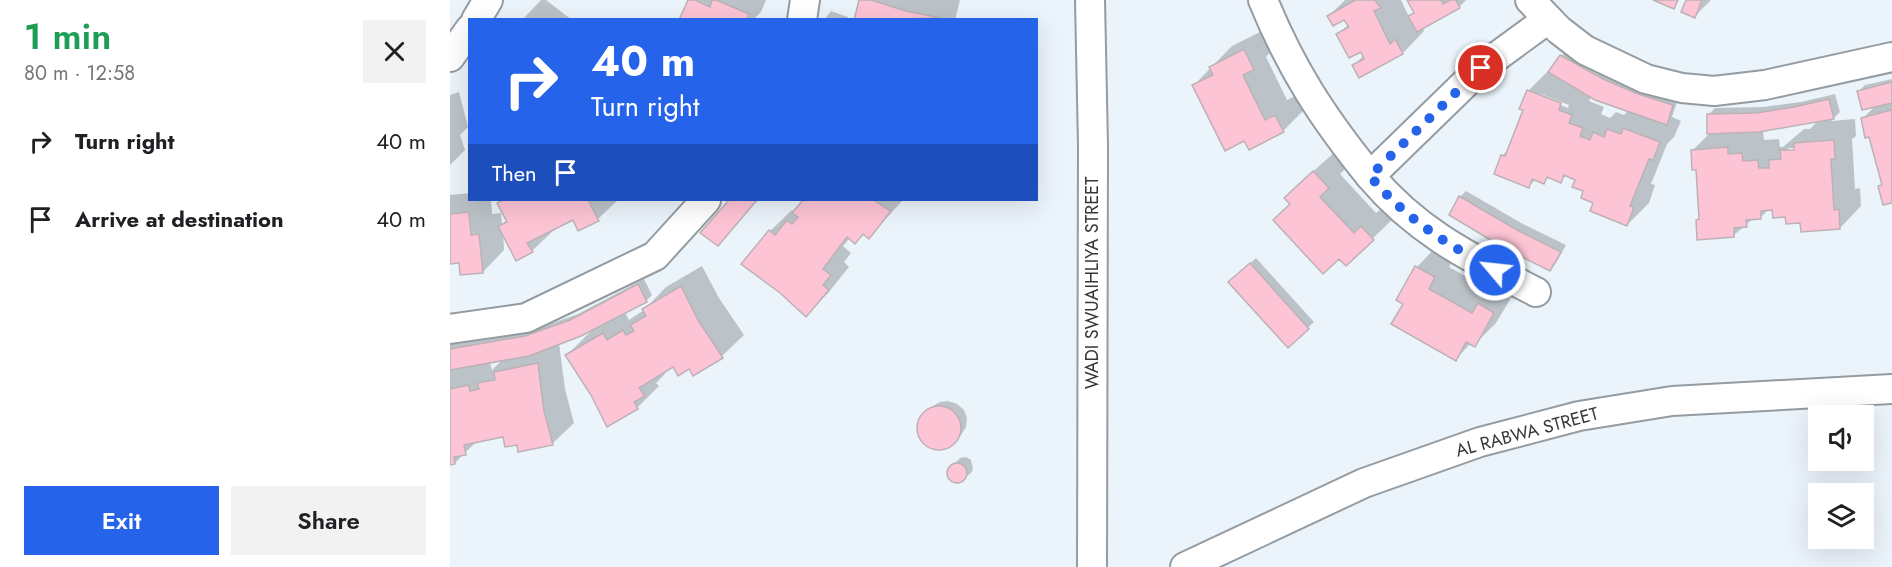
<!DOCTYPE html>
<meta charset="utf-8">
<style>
:root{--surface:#fff;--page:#f2f2f2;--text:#202124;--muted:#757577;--accent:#2563eb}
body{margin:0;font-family:Jost,sans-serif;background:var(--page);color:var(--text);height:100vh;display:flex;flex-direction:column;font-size:22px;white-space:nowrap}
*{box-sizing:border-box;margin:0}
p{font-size:20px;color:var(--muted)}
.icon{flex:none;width:33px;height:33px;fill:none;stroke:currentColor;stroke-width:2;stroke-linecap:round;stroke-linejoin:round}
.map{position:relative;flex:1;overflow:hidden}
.drawer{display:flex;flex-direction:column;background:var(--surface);width:450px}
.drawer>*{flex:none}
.top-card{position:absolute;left:18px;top:18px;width:570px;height:183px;border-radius:0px;box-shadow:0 6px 24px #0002;background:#2563eb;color:#fff;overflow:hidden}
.tools{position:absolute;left:1358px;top:405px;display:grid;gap:12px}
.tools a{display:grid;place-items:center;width:66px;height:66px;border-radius:0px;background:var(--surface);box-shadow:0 6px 24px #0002;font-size:30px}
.pin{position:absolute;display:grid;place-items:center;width:51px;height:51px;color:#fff;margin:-26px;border:3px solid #fff;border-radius:50%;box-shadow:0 2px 6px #0007}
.me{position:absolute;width:66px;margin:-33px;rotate:298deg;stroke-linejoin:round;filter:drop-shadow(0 0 4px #0008)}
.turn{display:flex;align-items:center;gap:21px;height:126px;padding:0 24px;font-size:27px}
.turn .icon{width:78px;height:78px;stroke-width:2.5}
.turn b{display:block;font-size:42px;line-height:51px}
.then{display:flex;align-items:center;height:57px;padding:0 24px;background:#0003;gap:12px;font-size:22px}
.round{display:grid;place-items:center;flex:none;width:63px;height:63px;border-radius:0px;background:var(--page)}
.overview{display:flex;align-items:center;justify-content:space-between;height:102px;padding:0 24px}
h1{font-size:36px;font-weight:600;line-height:45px;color:#1e9e55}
.cta{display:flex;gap:12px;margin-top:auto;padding:12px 24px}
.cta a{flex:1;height:69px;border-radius:0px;background:var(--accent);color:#fff;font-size:24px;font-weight:600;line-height:69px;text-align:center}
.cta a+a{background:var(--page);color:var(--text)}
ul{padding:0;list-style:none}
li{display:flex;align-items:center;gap:18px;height:78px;padding:0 24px}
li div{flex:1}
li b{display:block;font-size:22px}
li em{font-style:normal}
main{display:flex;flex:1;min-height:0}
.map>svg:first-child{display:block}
.shadow{fill:#0003;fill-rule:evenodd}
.building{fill:#fdc4d5;stroke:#bcb2b5;stroke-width:1.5}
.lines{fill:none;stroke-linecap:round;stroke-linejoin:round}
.minor-casing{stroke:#949ca2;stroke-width:32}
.minor{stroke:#fff;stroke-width:28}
.route{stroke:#2563eb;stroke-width:10;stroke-dasharray:0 18}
.labels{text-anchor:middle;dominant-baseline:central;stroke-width:4.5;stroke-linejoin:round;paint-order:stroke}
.street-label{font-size:18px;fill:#35383b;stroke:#fff}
</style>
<main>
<section class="drawer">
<div class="overview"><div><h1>1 min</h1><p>80 m · 12:58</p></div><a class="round"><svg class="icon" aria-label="close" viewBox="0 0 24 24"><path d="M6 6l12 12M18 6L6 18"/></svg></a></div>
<ul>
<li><svg class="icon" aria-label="right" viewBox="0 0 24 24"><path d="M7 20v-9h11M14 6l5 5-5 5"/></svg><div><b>Turn right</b></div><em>40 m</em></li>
<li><svg class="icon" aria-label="arrive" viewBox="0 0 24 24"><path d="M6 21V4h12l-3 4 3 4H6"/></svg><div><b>Arrive at destination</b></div><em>40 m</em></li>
</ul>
<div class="cta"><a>Exit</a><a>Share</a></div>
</section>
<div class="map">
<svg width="1442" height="567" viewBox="0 0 1442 567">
<rect width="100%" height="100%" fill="#ecf4fb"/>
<!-- shadow -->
<g class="shadow">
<polygon points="91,0 96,0 122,20 72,20"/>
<polygon points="239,0 316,0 311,12 303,20 230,20"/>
<polygon points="410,0 510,0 505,20 405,20"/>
<polygon points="895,0 951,0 959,17 965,11 959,0 1016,0 1009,7 972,27 974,31 953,53 909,76 904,65 914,55 912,50 888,34 899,24 894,18 879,16"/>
<polygon points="1238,0 1261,0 1245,16"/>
<polygon points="381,11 398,17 397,20 374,20"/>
<polygon points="816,29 825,47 816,57 837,100 847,95 855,109 833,131 795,139 744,85 782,46"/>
<path d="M1117,49L1228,99L1222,117L1231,121L1224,137L1217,144L1201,184L1205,185L1199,203L1177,225L1145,202L1127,179L1117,175L1110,181L1099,177L1094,182L1086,179L1079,186L1052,156L1060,148L1075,110L1078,91L1100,69L1102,70ZM1091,94L1119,105L1118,108L1091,97ZM1141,96L1179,110L1174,115L1166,112L1160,118L1151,114L1154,107L1139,101Z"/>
<polygon points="1442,79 1442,201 1430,186 1433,183 1420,135 1412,119 1426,105 1409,91 1415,85"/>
<polygon points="9,92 18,127 10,135 15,150 0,165 0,95"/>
<path d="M1385,94L1390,112L1381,121L1405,119L1406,136L1402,139L1405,189L1410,188L1411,206L1390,228L1351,221L1319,209L1311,217L1304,218L1284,235L1247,220L1250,217L1247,168L1242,151L1259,134V114L1265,108L1313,107L1351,102ZM1368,121L1360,129H1354L1333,147H1330L1329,139L1314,140L1313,130ZM1339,148H1352V151L1336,152Z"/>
<polygon points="886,151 899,165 890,174 926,213 934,206 945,217 896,264 842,203 858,176"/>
<polygon points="1016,191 1073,224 1116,245 1106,263 1100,269 1010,197"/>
<polygon points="20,193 20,200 41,200 42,214 51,213 52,225 57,220 49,203 52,200 168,200 148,219 123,218 104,230 82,251 53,232 54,250 33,272 11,261 0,262 0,195"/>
<polygon points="355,200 453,200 419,237 414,233 400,238 393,246 401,253 394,262 399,267 378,293 356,315 320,231 342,210 345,212"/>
<polygon points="988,245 1006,255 999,267 1042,291 1050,283 1065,291 1046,323 1024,345 1021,343 1006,359 955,303 967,267"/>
<polygon points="806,258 864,322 838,346 786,276"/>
<path d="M252,266L269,298L294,335L272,356L243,374L239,367L224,365L214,371L215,374L206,383L209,386L187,408L142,394L117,355L142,330L109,343L115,389L124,423L102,444L68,443L54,435L28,440L5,463L0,464V344L34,340L83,330L128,314L194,279L202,295L196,301L175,312L179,320L194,310L216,287ZM52,360L42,370L40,363Z"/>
<polygon points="498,401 507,404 514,410 517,418 516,427 511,435 497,448 487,449 479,446 473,440 469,431 470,422 481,407 490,402"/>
<polygon points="516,457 521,460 523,469 521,473 508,483 502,481 498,476 499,470 510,458"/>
</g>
<!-- building -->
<g class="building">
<polygon points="238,0 245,0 260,7 262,0 266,0 299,14 297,20 229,20"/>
<polygon points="409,0 421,0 456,11 491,18 404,20"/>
<polygon points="905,0 925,0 931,8 924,11 940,44 945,39 953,54 909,78 902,65 914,59 911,52 899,58 886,34 899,27 894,20 883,26 877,16"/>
<polygon points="957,0 991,0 993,4 1000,0 1006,0 1010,8 967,32 958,16 964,13"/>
<polygon points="1203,0 1228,0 1224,9"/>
<polygon points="1236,0 1252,0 1245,18 1231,12"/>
<polygon points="794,49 804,70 793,75 815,120 825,115 834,132 799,150 794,141 775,151 742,85 763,75 759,67"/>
<polygon points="1110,55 1153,79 1188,94 1223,105 1217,125 1145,100 1098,72"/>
<polygon points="1442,82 1442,103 1412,110 1407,91"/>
<polygon points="1077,90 1111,103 1109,110 1122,115 1119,123 1133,128 1130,136 1140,140 1143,132 1154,137 1157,129 1171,134 1173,128 1210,142 1203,160 1199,159 1180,206 1184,207 1177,226 1140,211 1143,203 1131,198 1133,191 1122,187 1125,180 1114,175 1111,183 1097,177 1094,184 1082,179 1079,188 1044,174 1051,155 1055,156 1073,110 1069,109"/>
<polygon points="1379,99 1384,119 1309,132 1257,134 1257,114 1306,113 1344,107"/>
<polygon points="1442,110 1442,203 1433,205 1428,186 1432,185 1419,137 1415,138 1411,118"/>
<polygon points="1384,140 1385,159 1381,159 1384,210 1389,209 1390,229 1351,232 1350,223 1336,224 1335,217 1323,218 1322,210 1311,211 1311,219 1296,220 1297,227 1284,228 1284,237 1247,240 1246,220 1249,219 1246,170 1242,170 1241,150 1278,147 1278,154 1292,153 1293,161 1308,160 1309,168 1319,168 1319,160 1331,159 1330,150 1344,150 1344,143"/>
<polygon points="863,171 879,188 870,197 904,233 911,226 924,240 896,266 889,259 873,274 823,220 840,204 834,198"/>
<polygon points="1009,196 1067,230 1111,252 1100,271 1054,248 999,215"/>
<polygon points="53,200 138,200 149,221 128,231 123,220 77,243 83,252 66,261 48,226 57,222 47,203"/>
<polygon points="279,200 307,200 268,246 250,233"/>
<polygon points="353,200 424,200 441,211 419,239 413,234 405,244 397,237 373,269 381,275 373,285 379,290 356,317 330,293 291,264 319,230 325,235 337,220 342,224 348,217 342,213"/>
<polygon points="19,212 21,235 29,234 33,273 10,275 9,263 0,264 0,214"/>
<polygon points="800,263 859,329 838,348 778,282"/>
<polygon points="965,266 985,277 979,289 1022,313 1028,303 1044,313 1025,347 1016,342 1006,361 941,324 953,304 946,300"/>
<polygon points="188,284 197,302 131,336 79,356 0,370 0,349 75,336 120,320"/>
<polygon points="231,286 248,320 273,358 243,376 239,369 228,376 223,367 189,388 195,396 184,402 188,409 157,427 141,395 115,355 153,333 157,340 173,330 176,335 184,331 180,325 196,316 192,309"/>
<polygon points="88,363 94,411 103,445 68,452 67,445 55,447 53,437 14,445 16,455 4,457 5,464 0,465 0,386 0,389 19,385 20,391 29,389 27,383 45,380 44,372"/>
<circle cx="489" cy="428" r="22"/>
<circle cx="507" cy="473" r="10"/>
</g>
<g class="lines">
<!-- minor casing -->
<g class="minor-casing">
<g id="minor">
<polyline points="640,0 643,146 642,567"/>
<path d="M813,0C841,69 873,118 920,176"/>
<polyline points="1080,0 1109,30 1135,50 1196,79 1232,88 1264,91 1315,85 1442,57"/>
<polyline points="26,20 38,0"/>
<polyline points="352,20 355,0"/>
<polyline points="0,57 20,29"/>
<path d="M1086,292C1021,258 968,233 920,176L1031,68L1098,19"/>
<polyline points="0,329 76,318 205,256 256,200"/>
<polyline points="735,567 914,483 1030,442 1129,416 1222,401 1442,389"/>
</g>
</g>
<!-- minor -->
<use href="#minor" class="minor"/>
</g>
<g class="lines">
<!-- route -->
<path class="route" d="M1031,68L920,176C956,219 996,244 1045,270"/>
</g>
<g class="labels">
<!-- street labels -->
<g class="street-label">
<text transform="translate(642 283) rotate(-90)">WADI SWUAIHLIYA STREET</text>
<text transform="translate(1077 432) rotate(-15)">AL RABWA STREET</text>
</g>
</g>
</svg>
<div class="tools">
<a><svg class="icon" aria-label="sound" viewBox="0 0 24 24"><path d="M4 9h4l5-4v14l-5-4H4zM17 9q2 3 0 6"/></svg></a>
<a><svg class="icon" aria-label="layers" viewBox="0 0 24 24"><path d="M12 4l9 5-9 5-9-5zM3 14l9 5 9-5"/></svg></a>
</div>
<div class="pin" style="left:1031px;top:68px;background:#d93025"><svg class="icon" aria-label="arrive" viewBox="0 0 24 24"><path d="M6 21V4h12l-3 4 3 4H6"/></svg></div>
<svg class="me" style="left:1045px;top:270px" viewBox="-20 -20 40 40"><circle r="17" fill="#2563eb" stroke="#fff" stroke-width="3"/><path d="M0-11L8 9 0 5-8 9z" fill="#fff"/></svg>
<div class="top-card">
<div class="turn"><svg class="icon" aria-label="right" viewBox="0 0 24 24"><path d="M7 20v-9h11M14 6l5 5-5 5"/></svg><div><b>40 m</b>Turn right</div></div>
<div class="then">Then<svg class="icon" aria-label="arrive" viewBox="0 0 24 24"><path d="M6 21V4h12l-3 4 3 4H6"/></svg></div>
</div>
</div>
</main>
